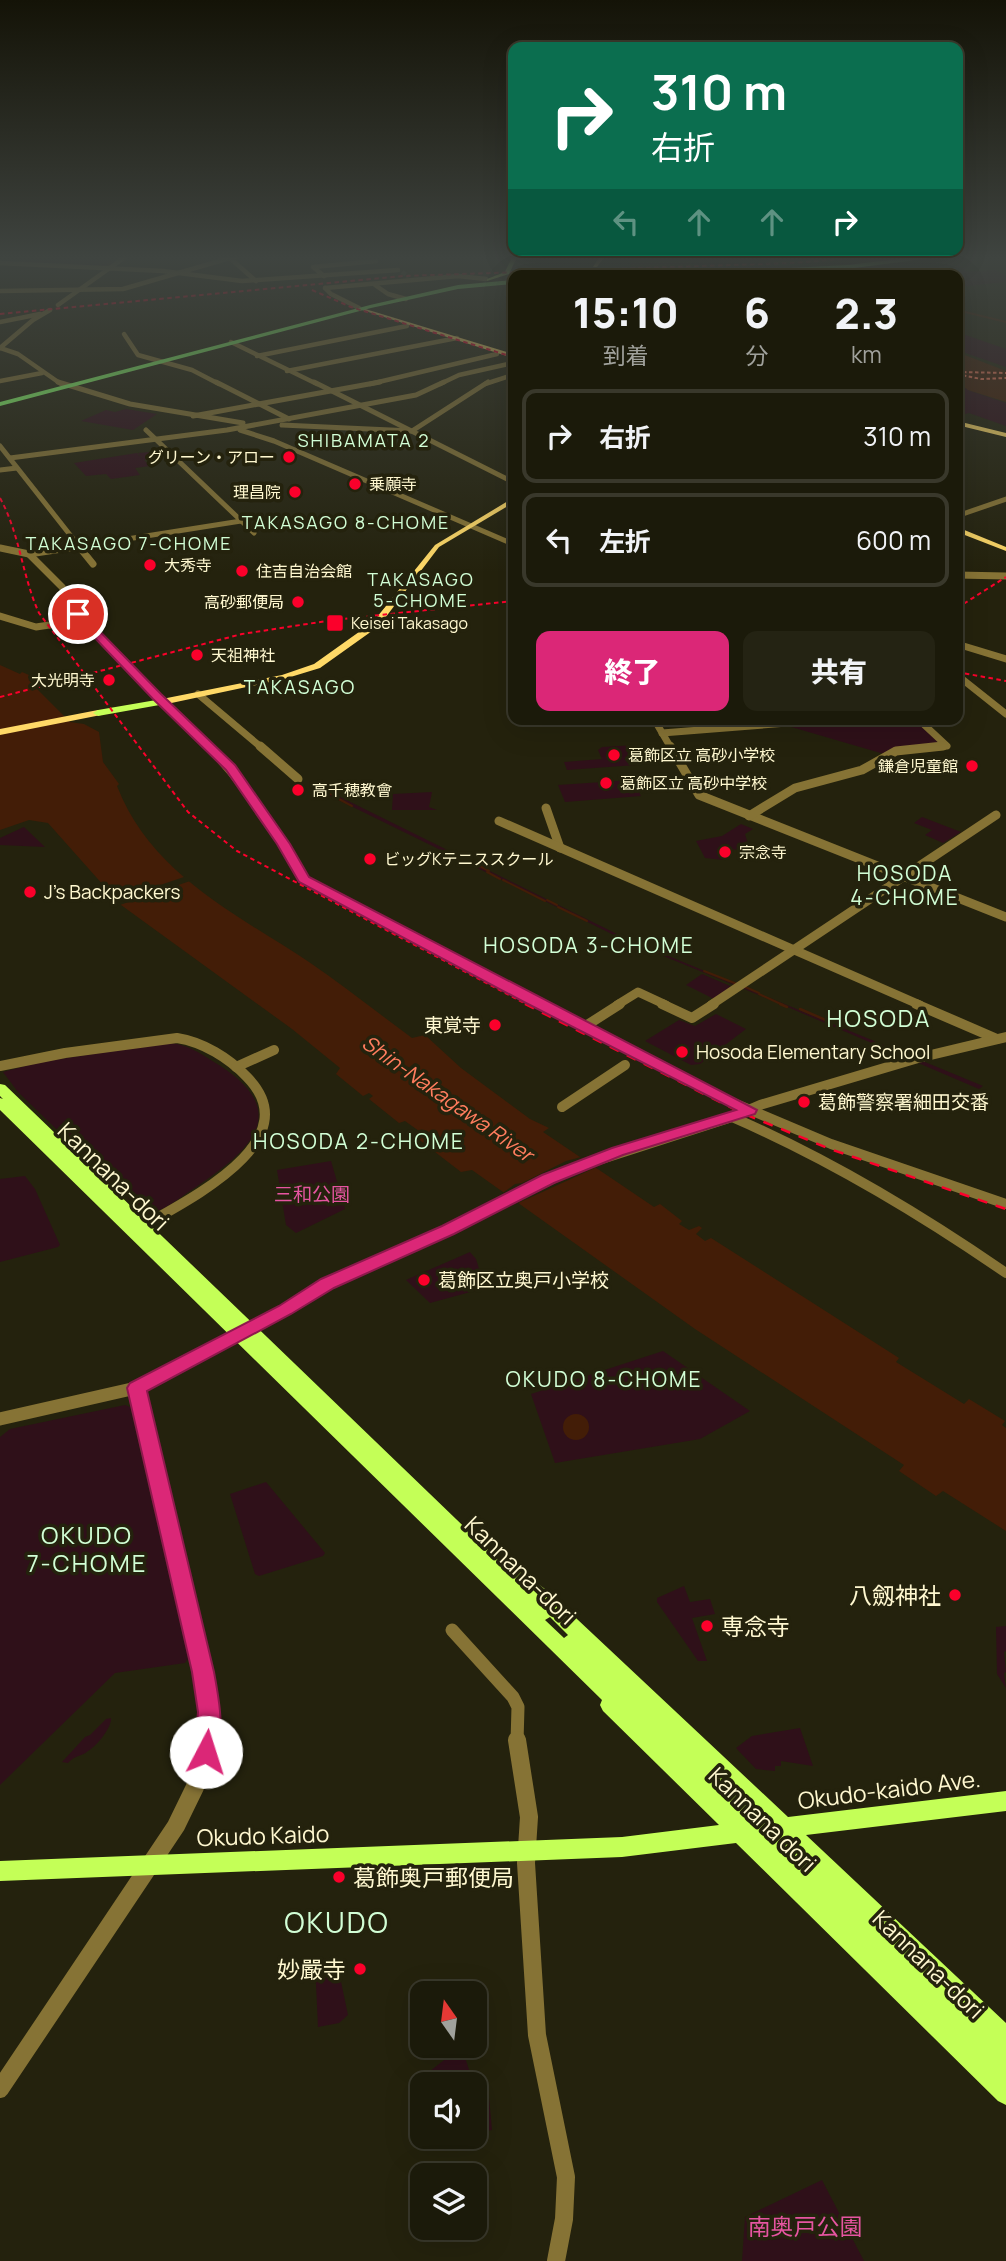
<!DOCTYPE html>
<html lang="ja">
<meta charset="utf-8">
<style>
:root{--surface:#1b1a0a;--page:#242313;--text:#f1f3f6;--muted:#a0a19c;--line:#39382b;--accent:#db2777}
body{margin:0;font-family:Manrope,"Noto Sans JP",sans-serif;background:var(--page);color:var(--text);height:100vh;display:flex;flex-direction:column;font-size:26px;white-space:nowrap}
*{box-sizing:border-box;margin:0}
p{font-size:23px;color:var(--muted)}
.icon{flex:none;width:38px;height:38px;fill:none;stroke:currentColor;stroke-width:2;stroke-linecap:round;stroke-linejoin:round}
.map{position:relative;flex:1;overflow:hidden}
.panel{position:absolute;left:508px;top:270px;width:455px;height:455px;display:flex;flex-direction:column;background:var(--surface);border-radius:14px;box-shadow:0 7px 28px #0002,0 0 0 2px var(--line)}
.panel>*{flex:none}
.guide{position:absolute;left:508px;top:42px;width:455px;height:214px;border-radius:14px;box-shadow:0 7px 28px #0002,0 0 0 2px var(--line);background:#0b6e4f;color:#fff;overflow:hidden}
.needle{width:46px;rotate:346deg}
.controls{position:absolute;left:410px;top:1981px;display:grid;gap:14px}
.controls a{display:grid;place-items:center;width:77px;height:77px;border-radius:14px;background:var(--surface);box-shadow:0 7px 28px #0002,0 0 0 2px var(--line);font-size:35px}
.pin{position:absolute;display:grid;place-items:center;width:60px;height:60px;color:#fff;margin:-30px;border:4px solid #fff;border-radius:50%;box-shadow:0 2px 7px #0007}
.me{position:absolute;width:77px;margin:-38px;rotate:5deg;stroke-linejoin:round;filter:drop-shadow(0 0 5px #0008)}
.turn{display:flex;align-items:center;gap:24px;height:147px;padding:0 28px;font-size:32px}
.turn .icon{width:91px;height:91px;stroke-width:2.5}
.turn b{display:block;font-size:49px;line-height:60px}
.lanes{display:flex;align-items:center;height:66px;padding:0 28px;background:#0003;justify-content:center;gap:35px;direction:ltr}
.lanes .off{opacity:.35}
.eta{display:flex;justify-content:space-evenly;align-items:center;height:119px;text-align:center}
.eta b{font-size:42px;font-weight:800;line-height:49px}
.action{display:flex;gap:14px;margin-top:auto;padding:14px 28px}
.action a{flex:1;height:80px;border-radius:14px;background:var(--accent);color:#fff;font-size:28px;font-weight:800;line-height:80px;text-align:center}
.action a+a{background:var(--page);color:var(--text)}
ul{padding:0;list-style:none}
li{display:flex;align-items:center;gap:21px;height:94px;margin:0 14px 10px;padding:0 14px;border:4px solid var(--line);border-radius:14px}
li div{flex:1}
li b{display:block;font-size:26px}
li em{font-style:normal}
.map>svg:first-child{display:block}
.green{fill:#2f1019}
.water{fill:#431d07}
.pier{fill:#24220d}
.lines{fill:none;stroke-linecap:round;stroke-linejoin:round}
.stream-far1{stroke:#431d07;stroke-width:2}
.stream{stroke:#431d07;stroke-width:2.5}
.ferry{stroke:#ff7d5e;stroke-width:2;stroke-dasharray:3.5 2.5;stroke-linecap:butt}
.tertiary-tunnel{stroke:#45422a;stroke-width:4.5;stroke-dasharray:4.5 2;stroke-linecap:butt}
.tertiary-far6{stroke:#867335;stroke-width:4.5}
.tertiary-far5{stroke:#867335;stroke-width:5}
.tertiary-far4{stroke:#867335;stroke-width:7}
.tertiary-far3{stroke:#867335;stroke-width:9}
.tertiary-far2{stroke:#867335;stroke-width:10}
.tertiary-far1{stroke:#867335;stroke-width:13}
.tertiary{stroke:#867335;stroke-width:18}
.secondary{fill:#ffd967;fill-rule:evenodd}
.primary{fill:#c4ff57;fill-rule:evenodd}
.trunk{fill:#88ff68;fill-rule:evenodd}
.rail-far1{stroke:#fb002b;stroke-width:2;stroke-dasharray:4.5 3.5;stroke-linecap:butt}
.rail{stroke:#fb002b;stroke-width:2.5;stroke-dasharray:10 9;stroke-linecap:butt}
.route{fill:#db2777;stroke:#8e194d;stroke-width:2}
.poi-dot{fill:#fb002b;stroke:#24220d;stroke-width:2.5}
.labels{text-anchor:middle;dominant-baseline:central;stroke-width:7;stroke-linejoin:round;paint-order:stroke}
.far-poi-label{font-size:16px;fill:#fff8d0;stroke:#24220d;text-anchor:start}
.far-neighbourhood-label{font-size:18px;letter-spacing:2px;fill:#d2ffd6;stroke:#24220d}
.far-quarter-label{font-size:19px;letter-spacing:2px;fill:#d2ffd6;stroke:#24220d}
.poi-label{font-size:19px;fill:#fff8d0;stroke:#24220d;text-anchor:start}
.park-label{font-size:19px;fill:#e655a1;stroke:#24220d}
.neighbourhood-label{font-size:21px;letter-spacing:2px;fill:#d2ffd6;stroke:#24220d}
.water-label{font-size:21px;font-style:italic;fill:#ff7d5e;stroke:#24220d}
.quarter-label{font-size:23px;letter-spacing:2px;fill:#d2ffd6;stroke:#24220d}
.near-street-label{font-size:23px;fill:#fff8d0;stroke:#24220d}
.near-poi-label{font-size:23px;fill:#fff8d0;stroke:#24220d;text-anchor:end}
.near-park-label{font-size:23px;fill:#e655a1;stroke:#24220d}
.near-neighbourhood-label{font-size:24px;letter-spacing:2px;fill:#d2ffd6;stroke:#24220d}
.near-quarter-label{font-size:28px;letter-spacing:2px;fill:#d2ffd6;stroke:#24220d}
</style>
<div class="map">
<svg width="1006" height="2261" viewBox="0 0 1006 2261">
<rect width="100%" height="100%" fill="#24220d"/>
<!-- green -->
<g class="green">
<polygon points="45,255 68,255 114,262 105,268 6,262"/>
<polygon points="765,255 786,272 773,275 798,275 706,275 685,256"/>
<polygon points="996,270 1006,276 1006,282 957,287 957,275 930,273"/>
<polygon points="957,332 1006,349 1006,367 957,350"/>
<polygon points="957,381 968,390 1006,403 1006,426 969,413 957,416 957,412 962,411 957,409"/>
<polygon points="126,409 157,414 133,430 81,421 106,410 115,412"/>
<polygon points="150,452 158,458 144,460 150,466 135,468 140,475 111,479 106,474 86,476 74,463 137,453 143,460 138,453"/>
<polygon points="839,719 914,719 942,743 884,754 788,726"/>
<polygon points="637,745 646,761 635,762 636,765 567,770 564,762 602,759 598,750 602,747"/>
<polygon points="633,780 641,796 565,802 558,785"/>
<polygon points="314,784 625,938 983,1086 979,1089 790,1008 622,939 310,786"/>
<polygon points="432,792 429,807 437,810 392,810 393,794"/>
<polygon points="922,817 961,832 943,843 925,835 932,830 914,823"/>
<polygon points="741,824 753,829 745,834 750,850 718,849 723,860 705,858 696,841 722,836"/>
<polygon points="24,827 45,847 0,845 0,838"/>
<polygon points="702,974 730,986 731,987 714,999 686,985"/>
<polygon points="716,1014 746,1029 700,1064 691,1065 645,1041 679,1020 695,1026"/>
<path d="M166,1043C187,1043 201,1054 219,1065C294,1113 249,1151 196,1187C180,1197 163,1213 144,1214L18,1092L3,1072L40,1062Z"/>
<polygon points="331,1161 345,1209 296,1233 286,1225 277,1170"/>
<polygon points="25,1176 35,1189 60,1245 58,1247 0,1262 0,1179"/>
<polygon points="470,1252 476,1259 485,1288 430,1303 406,1280"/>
<polygon points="663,1351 750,1411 700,1439 555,1463 531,1394"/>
<polygon points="125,1405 130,1407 188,1659 185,1663 115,1673 0,1785 0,1437 10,1429"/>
<polygon points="266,1482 325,1553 323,1556 259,1576 255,1574 230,1494"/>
<polygon points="684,1586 690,1602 710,1599 715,1614 692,1618 707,1661 698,1661 657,1602 657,1598"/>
<polygon points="1006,1626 1006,1651 1004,1652 1006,1672 1004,1673 1006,1688 997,1674 996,1627"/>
<path d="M111,1718C112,1727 97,1746 88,1751C81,1757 75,1755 68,1763L62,1762L85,1737L90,1735L106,1719Z"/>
<polygon points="800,1728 813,1766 781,1761 781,1766 775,1766 775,1771 756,1769 736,1748 752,1736"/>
<polygon points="336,1958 348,2015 339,2023 318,2027 315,1963"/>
<polygon points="442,2046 461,2046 474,2084 422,2084 422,2089 416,2082 448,2057"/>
<polygon points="474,2087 475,2091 488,2087 492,2130 476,2133"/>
<polygon points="822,2180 864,2261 742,2261 745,2217"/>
</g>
<!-- water -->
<g class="water">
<polygon points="632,255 681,255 702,275 635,275 631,268"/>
<polygon points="957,352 1006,371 1006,402 968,390 957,381"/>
<path d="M0,665L20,674L22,672L29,675L28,677L31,683L70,722L84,724L99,732L103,762L119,784L117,786C151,874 235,913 309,962C344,986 378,1013 412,1038L425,1035L461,1068L530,1119L549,1128L543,1132L654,1207L660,1204L682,1221L679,1224L689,1230L699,1226L702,1228L696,1234L705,1241L711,1238L899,1358L896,1362L964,1404L969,1399L1005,1421L1002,1425L1006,1428V1531L943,1491L936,1496L899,1471L904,1465L695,1329L472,1170L461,1172L413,1135L419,1131L405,1121L399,1123L369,1099L373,1096L369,1093L363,1096L336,1074L340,1068L292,1029L121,905L48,823L29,820L0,830Z"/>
<circle cx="576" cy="1427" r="13"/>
</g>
<!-- pier -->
<g class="pier">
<polygon points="187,876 193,880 117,906 112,901"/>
<polygon points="585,1156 599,1166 514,1205 500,1195 515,1184 522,1183 566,1161"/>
</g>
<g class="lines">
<!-- stream-far1 -->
<g class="stream-far1">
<polyline points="104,268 110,263"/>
<polyline points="957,310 1006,322"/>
<polyline points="311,786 323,792"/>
<polyline points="325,791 337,797"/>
<polyline points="337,798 352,806"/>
<polyline points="474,863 489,871"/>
<polyline points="487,872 500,879"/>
<polyline points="503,880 545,901"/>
<polyline points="547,900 557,905"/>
<polyline points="558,907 587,921"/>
<polyline points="704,971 737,984"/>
<polyline points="743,986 759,993"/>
<polyline points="759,994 783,1005"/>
</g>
<!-- stream -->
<g class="stream">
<polyline points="780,1004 787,1007"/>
<polyline points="800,1009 828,1021"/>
</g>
<!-- ferry -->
<g class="ferry">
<polyline points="957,372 1006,373"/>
<polyline points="957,374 981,379 1006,378"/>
</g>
<!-- tertiary-tunnel -->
<polyline class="tertiary-tunnel" points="402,272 409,277"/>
<!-- tertiary-far6 -->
<g class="tertiary-far6">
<polyline points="232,260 256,281"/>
<polyline points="0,263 163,271 242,281 398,270"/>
<polyline points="324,276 313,267 376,261"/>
<polyline points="375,285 388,294 406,299"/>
<polyline points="325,288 458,276 486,279"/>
<polyline points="325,288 331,294 359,308"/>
<polyline points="0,291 123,289 240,255"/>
<polyline points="58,305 128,255"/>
<polyline points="0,322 40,314"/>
<polyline points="124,334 138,355 192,370 219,384"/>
<polyline points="231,342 317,384"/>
<polyline points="0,348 18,354 61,384"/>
<polyline points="0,348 33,320 50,310"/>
<polyline points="257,356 407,326"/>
<polyline points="287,371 457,338"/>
<polyline points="0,381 42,373"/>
<polyline points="370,384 497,354"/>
<polyline points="440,384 459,375 513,363"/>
<polyline points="485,384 513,375"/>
</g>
<!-- tertiary-far5 -->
<g class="tertiary-far5">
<polyline points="58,382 130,404 243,423"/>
<polyline points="216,382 289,419"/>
<polyline points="314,382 513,482"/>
<polyline points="193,416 380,382"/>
<polyline points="282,425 412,431 488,382"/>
<polyline points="146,430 254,533"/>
<polyline points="240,430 274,441 513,544"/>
<polyline points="0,446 78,545"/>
<polyline points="10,458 227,430 416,395 444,382"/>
<polyline points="0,470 17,468"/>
<polyline points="957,516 1006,499"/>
<polyline points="89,545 241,521"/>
</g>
<!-- tertiary-far4 -->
<g class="tertiary-far4">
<polyline points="76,543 93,564"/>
<polyline points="510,543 513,544"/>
<polyline points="0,548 29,554 101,543"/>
<polyline points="29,554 62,587 85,623 210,748"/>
<polyline points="957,575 1006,576"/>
<polyline points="0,616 36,627 83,620"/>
<polyline points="957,644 1006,659"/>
<polyline points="957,675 1006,714"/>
<polyline points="198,694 262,748"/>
<polyline points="654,719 671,748"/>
<polyline points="918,719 947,746 926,748"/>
<polyline points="662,733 838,719"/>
</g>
<!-- tertiary-far3 -->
<g class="tertiary-far3">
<path d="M208,746C237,775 259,808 282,841C291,854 295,872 307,882L545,1005"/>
<polyline points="260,746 298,779"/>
<polyline points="670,746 699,795 1006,917"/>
<polyline points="546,808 560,848"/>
<polyline points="749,816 795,788 862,770 896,751 943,746"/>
<polyline points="499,821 920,1005"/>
<polyline points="617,1005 638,992 666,1005"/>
<polyline points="711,1005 996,815"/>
</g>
<!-- tertiary-far2 -->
<g class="tertiary-far2">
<polyline points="541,1004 729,1101 831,1144 1006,1204"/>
<polyline points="662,1004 692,1018 714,1004"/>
<polyline points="916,1004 997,1039"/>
<polyline points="584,1027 620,1004"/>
<path d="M0,1066L65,1053L177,1038C203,1042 229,1058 247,1077C312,1143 181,1203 136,1230"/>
<polyline points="236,1067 274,1050"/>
<polyline points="562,1107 625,1065"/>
<path d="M732,1117C829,1159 919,1213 1006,1273"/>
<polyline points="246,1331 328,1283 448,1230 577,1167 732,1117 760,1105 918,1058 1006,1037"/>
</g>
<!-- tertiary-far1 -->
<g class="tertiary-far1">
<polyline points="136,1388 203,1672 207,1714 206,1742"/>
<polyline points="0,1419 136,1388 249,1329"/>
<polyline points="452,1630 513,1697 518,1707 517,1742"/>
</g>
<!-- tertiary -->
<g class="tertiary">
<polyline points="517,1740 529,1817 526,1863 537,2035 566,2177 564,2219 556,2261"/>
<polyline points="0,2089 176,1826 195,1787 206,1740"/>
</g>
<!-- secondary -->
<g class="secondary">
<polygon points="601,255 606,255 597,267 593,267"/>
<polygon points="362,308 513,354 513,358 362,310"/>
<polygon points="957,421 1006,433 1006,437 957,425"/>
<polygon points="513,498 513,503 439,547 379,626 320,668 284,679 162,705 158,702 162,699 282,675 314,664 373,622 435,545"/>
<polygon points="957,527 1006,547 1006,551 957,532"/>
<polygon points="98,710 102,713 101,715 0,735 0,729"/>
</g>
<!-- primary -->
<g class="primary">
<polygon points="513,255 518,255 509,274 487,281 487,279 505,272"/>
<polygon points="162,699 165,700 165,704 98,716 93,713 98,710"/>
<path d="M0,1084L5,1085L509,1570L520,1571L545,1589L788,1817L1006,1791V1811L806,1835L1006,2023V2105L998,2101L736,1843L622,1857L0,1881V1861L622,1837L719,1825L603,1711L600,1705L602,1700L0,1110V1098L3,1099L0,1096ZM550,1617L568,1635L564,1638L545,1620Z"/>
</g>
<!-- trunk -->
<g class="trunk">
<polygon points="934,255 953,255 847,269 654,275 847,265"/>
<polygon points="513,280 513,284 458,289 371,308 0,406 0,402 370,305 458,285"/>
</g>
<!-- rail-far1 -->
<g class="rail-far1">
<polyline points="312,290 351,307 513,357"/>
<polyline points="0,314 403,276 792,263 892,255"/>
<path d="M0,498C20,534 22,576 39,613L188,812L237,851L528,1005"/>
<polyline points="957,608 1006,577"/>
<polyline points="957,672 1006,681"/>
<polyline points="0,697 242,634 333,620 513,601"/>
</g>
<!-- rail -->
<polyline class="rail" points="525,1004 742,1113 830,1149 1006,1209"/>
</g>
<!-- sky -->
<linearGradient id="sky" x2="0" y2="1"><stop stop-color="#141307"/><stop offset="0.45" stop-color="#3f4440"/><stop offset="1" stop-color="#3f4440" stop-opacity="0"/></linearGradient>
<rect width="1006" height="572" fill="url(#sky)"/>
<!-- route -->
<path class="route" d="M74,612H81L161,694L235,765L290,844L309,877L757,1110L755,1114L623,1155L554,1183L454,1234L334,1288L291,1314L147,1391L214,1672C219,1699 226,1734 214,1760L206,1763L198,1760L194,1752L198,1712L192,1672L127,1388L130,1383L279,1306L321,1279L442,1226L542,1175L612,1148L736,1110L524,1002L299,882L277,844L226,770L153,699L74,616Z"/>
<!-- markers -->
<g class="poi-dot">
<circle cx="289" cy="457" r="7"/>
<circle cx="355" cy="484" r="7"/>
<circle cx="295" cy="492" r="7"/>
<circle cx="150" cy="565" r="7"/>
<circle cx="242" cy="571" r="7"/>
<circle cx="298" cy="602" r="7"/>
<rect x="326" y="614" width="18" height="18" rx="3.5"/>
<circle cx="197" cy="655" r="7"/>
<circle cx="109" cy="680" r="7"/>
<circle cx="614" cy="755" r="7"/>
<circle cx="972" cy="766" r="7"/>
<circle cx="606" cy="783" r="7"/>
<circle cx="298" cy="790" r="7"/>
<circle cx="725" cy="852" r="7"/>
<circle cx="370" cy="859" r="7"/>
<circle cx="30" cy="892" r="7"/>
<circle cx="495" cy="1025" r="7"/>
<circle cx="682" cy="1052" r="7"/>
<circle cx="804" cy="1102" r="7"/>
<circle cx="424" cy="1280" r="7"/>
<circle cx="955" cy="1595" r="7"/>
<circle cx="707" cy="1626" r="7"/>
<circle cx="339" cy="1877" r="7"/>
<circle cx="360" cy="1969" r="7"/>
</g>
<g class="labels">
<!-- far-poi labels -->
<g class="far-poi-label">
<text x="275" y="457" text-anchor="end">グリーン・アロー</text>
<text x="369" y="484">乗願寺</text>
<text x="281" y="492" text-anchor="end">理昌院</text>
<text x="164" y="565">大秀寺</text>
<text x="256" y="571">住吉自治会館</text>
<text x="284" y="602" text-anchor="end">高砂郵便局</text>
<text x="351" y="623">Keisei Takasago</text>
<text x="211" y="655">天祖神社</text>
<text x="95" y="680" text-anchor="end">大光明寺</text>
<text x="628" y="755">葛飾区立 高砂小学校</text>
<text x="958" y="766" text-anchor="end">鎌倉児童館</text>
<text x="620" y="783">葛飾区立 高砂中学校</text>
<text x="312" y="790">高千穂教會</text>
<text x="739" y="852">宗念寺</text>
<text x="384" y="859">ビッグKテニススクール</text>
</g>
<!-- far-neighbourhood labels -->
<g class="far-neighbourhood-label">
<text x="364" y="440">SHIBAMATA 2</text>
<text x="346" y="522">TAKASAGO 8-CHOME</text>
<text x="129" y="543">TAKASAGO 7-CHOME</text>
<text x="421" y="579">TAKASAGO<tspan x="421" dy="21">5-CHOME</tspan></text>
</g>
<!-- far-quarter labels -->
<g class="far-quarter-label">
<text x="300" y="687">TAKASAGO</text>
</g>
<!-- poi labels -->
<g class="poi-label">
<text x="44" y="892">J's Backpackers</text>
<text x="481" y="1025" text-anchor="end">東覚寺</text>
<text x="696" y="1052">Hosoda Elementary School</text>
<text x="818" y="1102">葛飾警察署細田交番</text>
<text x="438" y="1280">葛飾区立奥戸小学校</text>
</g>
<!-- park labels -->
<g class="park-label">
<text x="312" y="1194">三和公園</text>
</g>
<!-- neighbourhood labels -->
<g class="neighbourhood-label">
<text x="905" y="873">HOSODA<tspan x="905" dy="24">4-CHOME</tspan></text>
<text x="589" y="945">HOSODA 3-CHOME</text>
<text x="359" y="1141">HOSODA 2-CHOME</text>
<text x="604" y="1379">OKUDO 8-CHOME</text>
</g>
<!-- water labels -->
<g class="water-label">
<text transform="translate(448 1098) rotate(35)">Shin-Nakagawa River</text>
</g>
<!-- quarter labels -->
<g class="quarter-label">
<text x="879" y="1018">HOSODA</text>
</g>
<!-- near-street labels -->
<g class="near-street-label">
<text transform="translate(114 1176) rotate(44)">Kannana-dori</text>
<text transform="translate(521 1570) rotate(44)">Kannana-dori</text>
<text transform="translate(889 1789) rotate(-7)">Okudo-kaido Ave.</text>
<text transform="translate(763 1819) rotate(44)">Kannana dori</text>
<text transform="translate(263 1835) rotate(-2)">Okudo Kaido</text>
<text transform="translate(929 1964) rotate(44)">Kannana-dori</text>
</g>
<!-- near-poi labels -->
<g class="near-poi-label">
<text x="941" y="1595">八劔神社</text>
<text x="721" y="1626" text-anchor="start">専念寺</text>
<text x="353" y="1877" text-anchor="start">葛飾奥戸郵便局</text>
<text x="346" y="1969">妙嚴寺</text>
</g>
<!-- near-park labels -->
<g class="near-park-label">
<text x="805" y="2226">南奥戸公園</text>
</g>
<!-- near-neighbourhood labels -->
<g class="near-neighbourhood-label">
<text x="87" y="1534">OKUDO<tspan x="87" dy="28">7-CHOME</tspan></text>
</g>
<!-- near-quarter labels -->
<g class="near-quarter-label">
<text x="337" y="1922">OKUDO</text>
</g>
</g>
</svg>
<div class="controls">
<a><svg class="needle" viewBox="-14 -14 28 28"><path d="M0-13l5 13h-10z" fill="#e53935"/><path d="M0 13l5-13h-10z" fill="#a0a19c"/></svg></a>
<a><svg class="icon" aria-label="sound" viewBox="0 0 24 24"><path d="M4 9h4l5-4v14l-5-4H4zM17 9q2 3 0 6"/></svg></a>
<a><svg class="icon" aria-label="layers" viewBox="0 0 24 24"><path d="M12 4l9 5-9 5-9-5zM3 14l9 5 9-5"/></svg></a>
</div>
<div class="pin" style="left:78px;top:614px;background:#d93025"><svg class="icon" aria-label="arrive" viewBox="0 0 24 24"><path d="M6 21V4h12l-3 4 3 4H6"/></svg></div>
<svg class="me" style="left:206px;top:1752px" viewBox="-20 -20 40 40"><circle r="19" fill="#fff"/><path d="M0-13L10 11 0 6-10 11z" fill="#db2777"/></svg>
<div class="guide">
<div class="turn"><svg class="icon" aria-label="right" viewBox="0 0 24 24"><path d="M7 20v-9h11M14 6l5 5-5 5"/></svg><div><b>310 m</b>右折</div></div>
<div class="lanes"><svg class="icon off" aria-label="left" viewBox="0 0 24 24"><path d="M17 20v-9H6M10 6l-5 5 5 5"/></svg><svg class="icon off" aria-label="ahead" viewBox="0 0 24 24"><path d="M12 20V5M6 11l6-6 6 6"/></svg><svg class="icon off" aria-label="ahead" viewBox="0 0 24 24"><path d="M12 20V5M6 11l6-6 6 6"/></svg><svg class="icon" aria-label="right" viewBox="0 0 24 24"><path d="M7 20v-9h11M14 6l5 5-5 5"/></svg></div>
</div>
<section class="panel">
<div class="eta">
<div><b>15:10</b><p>到着</p></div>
<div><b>6</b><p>分</p></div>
<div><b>2.3</b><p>km</p></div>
</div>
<ul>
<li><svg class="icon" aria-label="right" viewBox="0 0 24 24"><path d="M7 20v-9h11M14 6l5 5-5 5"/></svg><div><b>右折</b></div><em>310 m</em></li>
<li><svg class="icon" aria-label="left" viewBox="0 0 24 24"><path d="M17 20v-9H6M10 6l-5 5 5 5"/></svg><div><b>左折</b></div><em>600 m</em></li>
</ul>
<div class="action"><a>終了</a><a>共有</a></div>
</section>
</div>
